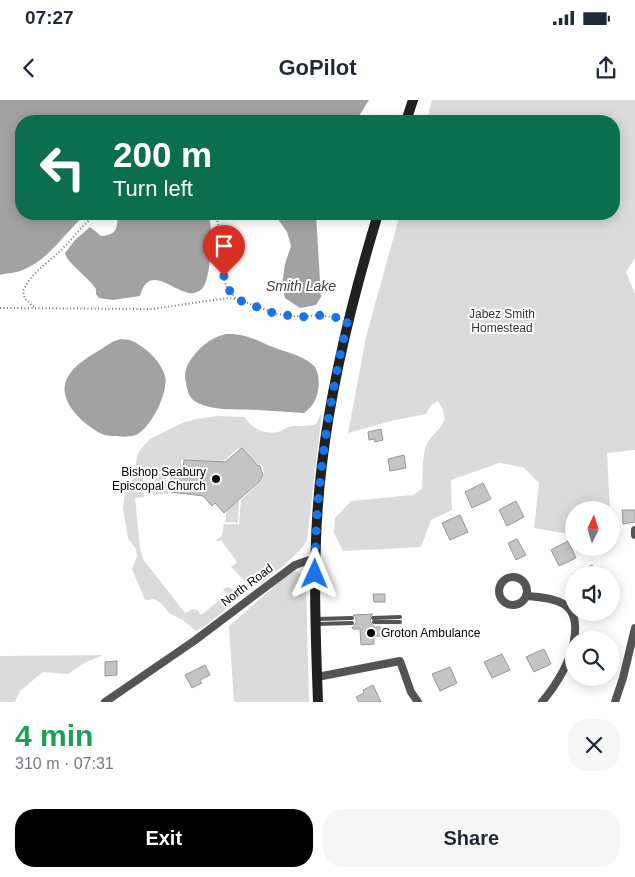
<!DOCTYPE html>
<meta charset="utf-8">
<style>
:root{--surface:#fff;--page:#f6f6f7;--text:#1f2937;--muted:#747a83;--accent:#000}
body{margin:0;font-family:Arial,sans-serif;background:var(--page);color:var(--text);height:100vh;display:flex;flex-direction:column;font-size:19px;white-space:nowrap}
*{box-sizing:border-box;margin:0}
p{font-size:16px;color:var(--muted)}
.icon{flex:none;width:28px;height:28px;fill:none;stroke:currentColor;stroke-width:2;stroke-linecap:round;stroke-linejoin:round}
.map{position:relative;height:602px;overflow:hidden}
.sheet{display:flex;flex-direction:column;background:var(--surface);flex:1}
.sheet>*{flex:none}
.banner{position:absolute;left:15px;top:15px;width:605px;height:105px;border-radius:20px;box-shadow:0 2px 12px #0003;background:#0b6e4f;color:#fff;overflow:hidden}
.needle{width:32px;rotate:4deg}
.buttons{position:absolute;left:565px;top:401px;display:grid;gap:10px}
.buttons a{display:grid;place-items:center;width:55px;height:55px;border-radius:50%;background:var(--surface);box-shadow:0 2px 12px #0003;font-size:25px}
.pin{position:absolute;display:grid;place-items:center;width:42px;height:42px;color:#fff;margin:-51px -21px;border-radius:50% 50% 50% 0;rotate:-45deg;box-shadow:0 0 5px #0007}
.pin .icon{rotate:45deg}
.me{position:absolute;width:55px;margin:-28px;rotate:1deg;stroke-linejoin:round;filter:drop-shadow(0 0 4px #0008)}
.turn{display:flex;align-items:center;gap:18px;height:105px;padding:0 15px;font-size:22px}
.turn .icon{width:65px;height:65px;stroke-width:2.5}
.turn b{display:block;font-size:35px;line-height:42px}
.round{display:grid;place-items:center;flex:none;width:52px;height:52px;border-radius:20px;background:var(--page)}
.headline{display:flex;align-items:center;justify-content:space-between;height:85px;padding:0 15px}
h1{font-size:30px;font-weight:700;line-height:38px;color:#1e9e55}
.button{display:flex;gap:10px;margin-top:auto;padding:10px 15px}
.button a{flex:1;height:58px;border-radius:20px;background:var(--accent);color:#fff;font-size:20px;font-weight:700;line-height:58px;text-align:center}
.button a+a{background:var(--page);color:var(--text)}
.status{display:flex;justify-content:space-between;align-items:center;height:35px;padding:0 25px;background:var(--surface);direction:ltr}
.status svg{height:14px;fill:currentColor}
header{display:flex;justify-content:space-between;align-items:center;height:65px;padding:0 15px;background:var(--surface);font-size:22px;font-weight:700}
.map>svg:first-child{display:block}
.green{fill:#dbdbdb}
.water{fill:#a2a2a2}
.building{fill:#c4c4c4;stroke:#989898}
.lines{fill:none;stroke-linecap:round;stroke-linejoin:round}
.path{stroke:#767676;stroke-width:2;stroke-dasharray:1 2.5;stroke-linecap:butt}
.lane{stroke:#545454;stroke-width:4}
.street{stroke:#545454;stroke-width:8}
.secondary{stroke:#212121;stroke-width:10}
.route{stroke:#1a73e8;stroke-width:9;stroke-dasharray:0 16.2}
.poi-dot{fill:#000;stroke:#fff;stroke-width:2}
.labels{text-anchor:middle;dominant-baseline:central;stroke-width:4;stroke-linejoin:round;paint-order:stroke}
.park-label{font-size:12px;fill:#323232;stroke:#fff}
.poi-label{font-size:12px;fill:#000;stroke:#fff;text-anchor:end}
.street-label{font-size:12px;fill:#000;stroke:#fff}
.water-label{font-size:14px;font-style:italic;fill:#434343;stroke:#fff}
</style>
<div class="status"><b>07:27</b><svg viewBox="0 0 49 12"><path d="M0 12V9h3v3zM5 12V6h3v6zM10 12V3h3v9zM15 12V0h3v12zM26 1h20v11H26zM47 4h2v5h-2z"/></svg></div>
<header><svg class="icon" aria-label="back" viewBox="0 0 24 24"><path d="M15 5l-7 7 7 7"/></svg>GoPilot<svg class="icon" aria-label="share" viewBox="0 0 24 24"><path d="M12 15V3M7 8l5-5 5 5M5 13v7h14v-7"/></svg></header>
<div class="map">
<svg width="635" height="602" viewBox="0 0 635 602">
<rect width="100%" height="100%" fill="#fff"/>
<!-- green -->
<g class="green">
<path d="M432,0H635V158L626,172L635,194V350L607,353L610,410H574V435L534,428L539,383L523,367L499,363L451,380L452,410L431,420L421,447L343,451L334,433L335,418L351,401L413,395L422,389C423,376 422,361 425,349C431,328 456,328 438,301L431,305L426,314L395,320L348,333L366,237L400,114H614V21H427Z"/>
<path d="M322,312L307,440C301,453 269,478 256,486L247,483L231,467L237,462L221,440L215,442L222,435L224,424H239L241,400L262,380L264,373L262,365L255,363L238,348L223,362L181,360V375L166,376V380L169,381L168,394L153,395L152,378H143L144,397L135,398L140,447L143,459L185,513L193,509L197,510L201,515L227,494L223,490L226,487L231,488L235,492L237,499L208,524L196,531L184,521L169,513L161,503L154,499L145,500L132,469L137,456L136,449L128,438L123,408L125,392L134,378L137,355L140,350L150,339L182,323L196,319L217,316L244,317C253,329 266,336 281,331C284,330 286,328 288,327C297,325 306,327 316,324Z"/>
<polygon points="239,400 238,423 224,422 226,419 226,412"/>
<polygon points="296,471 304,476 306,484 309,602 234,602 229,526 289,473"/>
<polygon points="103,555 84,563 68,574 43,572 20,591 15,602 0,602 0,556"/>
</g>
<!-- water -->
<g class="water">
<path d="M0,0H369L356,21H21V114H86C65,132 50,159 23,170C16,173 7,173 0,175Z"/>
<path d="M117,114H208C214,127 211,173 204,186C202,190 198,192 194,193C177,196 149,160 140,196L113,200L99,198L96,194V189C89,178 66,162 65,153L75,140L90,127L101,136C117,135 118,128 117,114Z"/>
<polygon points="237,114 316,114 321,197 316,205 300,208 285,198 282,184 285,164 291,146 287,132 275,115 242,119"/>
<path d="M226,234C243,233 255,239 270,246C284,252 301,254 313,265C321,272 320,293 314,302C312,306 308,310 304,313C288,312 273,311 258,310C238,309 210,312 193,300C188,295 187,289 186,283C184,276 185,271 188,264C197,249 209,238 226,234Z"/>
<path d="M121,239C134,240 135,242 145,249C154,256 162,265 165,276C169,292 151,328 136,335C130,337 123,337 117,336C113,336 106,336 102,334C84,325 56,301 67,278C74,265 87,258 98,251C107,246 111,241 121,239Z"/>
</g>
<!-- building -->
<g class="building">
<polygon points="381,329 383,340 375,342 374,339 369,340 368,332"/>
<polygon points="242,348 257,365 260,366 263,375 260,381 224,413 215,403 212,406 203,396 171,392 171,375 182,376 184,360 225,362"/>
<polygon points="404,355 406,368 390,371 388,359"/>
<polygon points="483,383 491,399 472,408 465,392"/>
<polygon points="516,401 524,417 507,426 499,410"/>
<polygon points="622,410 635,410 635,422 623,424"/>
<polygon points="460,415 468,432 450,440 442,423"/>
<polygon points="517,439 526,455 516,460 508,443"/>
<polygon points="568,441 576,458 559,466 551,450"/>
<polygon points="592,465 597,475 572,475"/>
<polygon points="373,494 385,494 385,502 374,502"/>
<polygon points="373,514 370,517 371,523 374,527 380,527 381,536 374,536 374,544 361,545 360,529 353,529 352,528 356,523 356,517 353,515"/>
<polygon points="544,549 551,564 534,572 526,557"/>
<polygon points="502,554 510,570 492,578 484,562"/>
<polygon points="117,561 117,575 105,576 105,562"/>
<polygon points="205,565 210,575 200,580 202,583 192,588 185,575"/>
<polygon points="450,567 457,583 440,591 432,574"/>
<polygon points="373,585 381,602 359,602 356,597 364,593 363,590"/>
</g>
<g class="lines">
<!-- path -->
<g class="path">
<polyline points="216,114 221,138 221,166 226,186 236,199"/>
<path d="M34,207L25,199L23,191C32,171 49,163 63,148C74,137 84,123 97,114"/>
<polyline points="0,208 152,209 228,198 240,200 277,214 303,217 317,215 341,218"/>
<polyline points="388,537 401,536"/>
</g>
<!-- lane -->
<g class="lane">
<polyline points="373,518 400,517"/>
<polyline points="316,519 352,518"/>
<polyline points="374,522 400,522"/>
<polyline points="317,524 352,523"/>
</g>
<!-- street -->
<g class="street">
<polyline points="635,430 635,435"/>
<circle cx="513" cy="491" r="14"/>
<path d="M526,496C557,498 581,502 574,540"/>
<polyline points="317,577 400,561 411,592 418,602"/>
<polyline points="105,602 194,541 295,465 315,458"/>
<path d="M542,602C557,584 569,565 574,541"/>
<polyline points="615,602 623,578 635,528"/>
</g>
<!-- secondary -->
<g class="secondary">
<polyline points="406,21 413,0"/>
<path d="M318,602C315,523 312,443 322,364C332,279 353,196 378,114"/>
</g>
</g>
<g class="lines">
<!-- route -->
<path class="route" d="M224,176L226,186L236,199L276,214L302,217L317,215L348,219C329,303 315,388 315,474"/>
</g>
<!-- markers -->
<g class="poi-dot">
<circle cx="216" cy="379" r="5"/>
<circle cx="371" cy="533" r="5"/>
</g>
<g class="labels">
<!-- park labels -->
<g class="park-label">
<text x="502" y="214">Jabez Smith<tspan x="502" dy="14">Homestead</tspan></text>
</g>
<!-- poi labels -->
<g class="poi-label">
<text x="206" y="372">Bishop Seabury<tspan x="206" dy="14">Episcopal Church</tspan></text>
<text x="381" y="533" text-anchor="start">Groton Ambulance</text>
</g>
<!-- street labels -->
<g class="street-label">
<text transform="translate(247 485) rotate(-37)">North Road</text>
</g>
<!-- water labels -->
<g class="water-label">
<text x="301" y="186">Smith Lake</text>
</g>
</g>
</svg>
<div class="buttons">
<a><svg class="needle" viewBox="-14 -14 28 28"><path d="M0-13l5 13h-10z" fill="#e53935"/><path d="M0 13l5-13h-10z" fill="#747a83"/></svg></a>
<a><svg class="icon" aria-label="sound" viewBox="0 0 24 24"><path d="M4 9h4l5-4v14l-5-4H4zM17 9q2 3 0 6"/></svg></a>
<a><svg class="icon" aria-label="search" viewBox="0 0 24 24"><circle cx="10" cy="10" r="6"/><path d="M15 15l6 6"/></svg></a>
</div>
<div class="pin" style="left:224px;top:176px;background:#d93025"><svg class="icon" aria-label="arrive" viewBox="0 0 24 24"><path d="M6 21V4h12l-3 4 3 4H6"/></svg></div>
<svg class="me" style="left:315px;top:474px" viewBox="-20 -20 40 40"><path d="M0-17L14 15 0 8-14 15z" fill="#1a73e8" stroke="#fff" stroke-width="4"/></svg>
<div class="banner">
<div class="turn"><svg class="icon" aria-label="left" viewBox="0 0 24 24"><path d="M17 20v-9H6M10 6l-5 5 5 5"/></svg><div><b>200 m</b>Turn left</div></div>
</div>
</div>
<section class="sheet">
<div class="headline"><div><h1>4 min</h1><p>310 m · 07:31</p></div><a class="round"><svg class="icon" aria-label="close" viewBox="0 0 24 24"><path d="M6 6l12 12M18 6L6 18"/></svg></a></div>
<div class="button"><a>Exit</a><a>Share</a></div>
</section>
